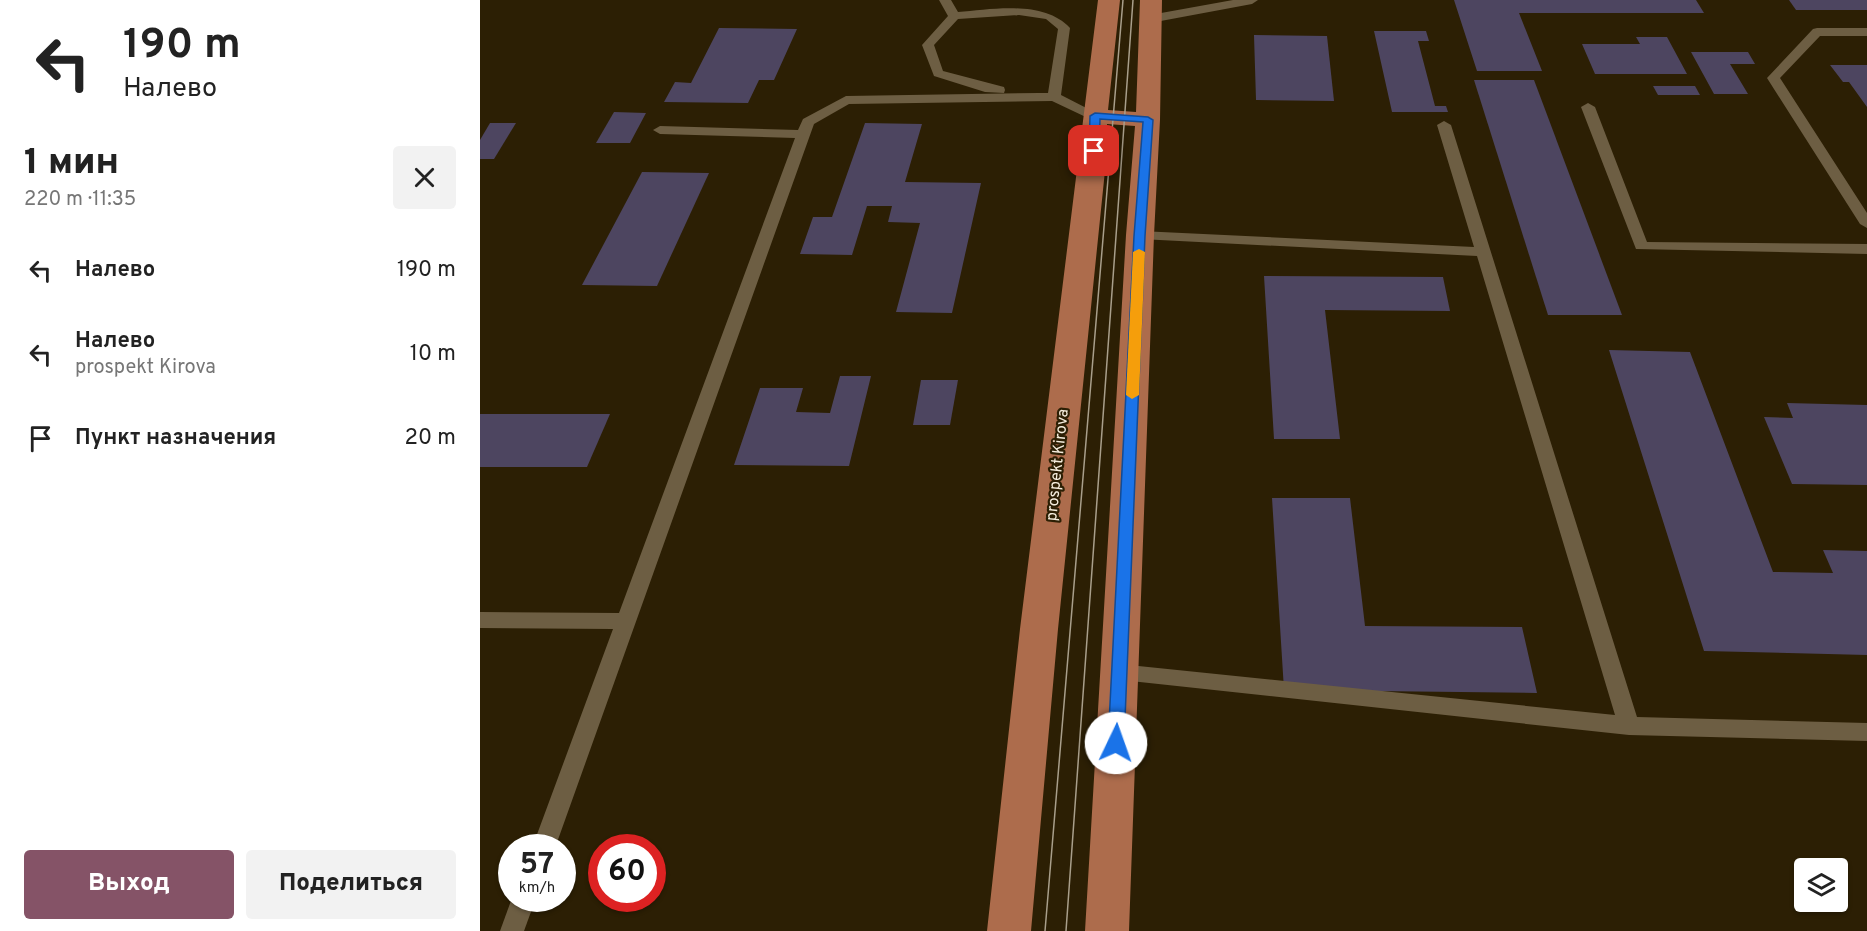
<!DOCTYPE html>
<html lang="ru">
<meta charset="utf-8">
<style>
:root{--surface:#fff;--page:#f2f2f2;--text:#222;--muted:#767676;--accent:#855367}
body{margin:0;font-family:Overpass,sans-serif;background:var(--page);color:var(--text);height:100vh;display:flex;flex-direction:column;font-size:22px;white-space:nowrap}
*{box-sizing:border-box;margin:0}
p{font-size:20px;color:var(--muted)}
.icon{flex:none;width:33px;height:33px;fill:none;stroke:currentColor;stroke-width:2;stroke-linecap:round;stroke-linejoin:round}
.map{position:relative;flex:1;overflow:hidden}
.side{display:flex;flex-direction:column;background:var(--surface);width:480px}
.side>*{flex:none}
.hud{background:#fff;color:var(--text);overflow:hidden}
.tools{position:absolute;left:1314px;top:858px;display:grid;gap:12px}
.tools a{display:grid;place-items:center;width:54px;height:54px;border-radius:6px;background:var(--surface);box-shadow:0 2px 4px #0004;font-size:30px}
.speed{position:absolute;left:18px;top:834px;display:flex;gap:12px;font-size:30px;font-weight:700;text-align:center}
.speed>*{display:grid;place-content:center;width:78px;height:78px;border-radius:50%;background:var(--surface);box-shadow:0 2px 4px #0004;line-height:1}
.speed small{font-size:15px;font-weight:400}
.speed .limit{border:9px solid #d22;background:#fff;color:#111}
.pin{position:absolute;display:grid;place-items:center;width:51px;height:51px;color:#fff;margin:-26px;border-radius:12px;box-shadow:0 3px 9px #0006}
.me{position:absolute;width:66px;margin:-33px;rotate:3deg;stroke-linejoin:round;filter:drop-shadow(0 0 4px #0008)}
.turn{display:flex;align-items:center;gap:21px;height:126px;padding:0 24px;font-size:27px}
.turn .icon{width:78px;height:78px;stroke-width:2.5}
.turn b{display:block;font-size:42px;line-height:51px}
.round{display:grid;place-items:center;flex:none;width:63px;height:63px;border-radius:6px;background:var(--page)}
.headline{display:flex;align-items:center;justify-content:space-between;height:102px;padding:0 24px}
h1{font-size:36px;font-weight:800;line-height:45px}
.primary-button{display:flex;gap:12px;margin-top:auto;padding:12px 24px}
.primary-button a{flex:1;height:69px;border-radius:6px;background:var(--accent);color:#fff;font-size:24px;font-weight:800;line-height:69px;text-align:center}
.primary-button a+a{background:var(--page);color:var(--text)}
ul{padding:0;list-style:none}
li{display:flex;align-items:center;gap:18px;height:84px;padding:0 24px}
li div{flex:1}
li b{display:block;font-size:22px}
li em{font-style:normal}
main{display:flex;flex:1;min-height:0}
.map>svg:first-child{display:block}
.building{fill:#4d4560}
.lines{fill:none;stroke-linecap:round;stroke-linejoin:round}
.lane{fill:#6d5e43;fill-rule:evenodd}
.primary{fill:#ad6c4c;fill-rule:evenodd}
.tram{stroke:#a99f8b;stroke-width:1.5}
.route{fill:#1a73e8;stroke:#114b97;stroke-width:1.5}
.slow{fill:#f59e0b}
.labels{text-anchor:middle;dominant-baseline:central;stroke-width:4.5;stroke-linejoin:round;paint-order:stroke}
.street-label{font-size:16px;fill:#f5eddd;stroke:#2c1f04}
</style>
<main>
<section class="side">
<div class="hud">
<div class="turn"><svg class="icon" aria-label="left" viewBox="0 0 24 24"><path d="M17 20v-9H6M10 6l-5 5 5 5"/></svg><div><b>190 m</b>Налево</div></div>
</div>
<div class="headline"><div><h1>1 мин</h1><p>220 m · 11:35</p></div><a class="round"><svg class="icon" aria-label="close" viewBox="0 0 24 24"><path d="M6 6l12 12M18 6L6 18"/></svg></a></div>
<ul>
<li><svg class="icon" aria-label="left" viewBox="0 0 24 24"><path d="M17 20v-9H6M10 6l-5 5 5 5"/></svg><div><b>Налево</b></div><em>190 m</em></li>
<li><svg class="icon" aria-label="left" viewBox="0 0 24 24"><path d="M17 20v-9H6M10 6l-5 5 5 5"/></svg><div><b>Налево</b><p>prospekt Kirova</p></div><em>10 m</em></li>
<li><svg class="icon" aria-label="arrive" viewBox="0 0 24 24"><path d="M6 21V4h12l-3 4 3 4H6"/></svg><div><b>Пункт назначения</b></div><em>20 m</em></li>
</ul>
<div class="primary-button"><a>Выход</a><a>Поделиться</a></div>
</section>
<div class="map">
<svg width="1387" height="931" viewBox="0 0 1387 931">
<rect width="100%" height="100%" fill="#2c1f04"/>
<!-- building -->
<g class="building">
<polygon points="974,0 1216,0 1224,13 1039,13 1062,71 997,71"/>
<polygon points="1309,0 1387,0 1387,10 1316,10"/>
<polygon points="239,28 317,29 294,80 279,80 268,103 184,102 195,82 211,83"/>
<polygon points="894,31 946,31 949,41 938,41 955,106 966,106 968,112 912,112"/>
<polygon points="774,35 847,36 854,101 776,100"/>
<polygon points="1156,37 1187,37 1207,74 1115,74 1102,44 1160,44"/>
<polygon points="1211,52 1268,52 1275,64 1250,64 1268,94 1234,94"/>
<polygon points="1350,65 1387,65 1387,107 1369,82 1363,82"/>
<polygon points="994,80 1054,80 1142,315 1068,315"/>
<polygon points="1173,86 1215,86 1220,95 1178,95"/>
<polygon points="134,112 166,113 150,143 116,143"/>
<polygon points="10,123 36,123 14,159 0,159 0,140"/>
<polygon points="385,123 442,124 425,182 501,183 472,313 416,312 440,223 408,222 412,206 387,206 372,255 320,254 333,217 352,217"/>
<polygon points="162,172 229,173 177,286 102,285"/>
<polygon points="784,276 963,277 970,311 845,310 860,439 794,439"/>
<polygon points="1129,350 1210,352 1293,572 1353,573 1343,550 1387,551 1387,655 1224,651"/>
<polygon points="360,376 391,376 369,466 254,465 280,388 323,388 316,412 350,413"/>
<polygon points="441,380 478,380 470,425 433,425"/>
<polygon points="1307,403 1387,405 1387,485 1312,484 1284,417 1313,418"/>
<polygon points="0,414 130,414 107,467 0,467"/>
<polygon points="792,498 870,498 885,626 1042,627 1057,693 804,690"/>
</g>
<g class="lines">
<!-- lane -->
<g class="lane">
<path d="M459,0H471L478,12C513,9 564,0 590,28L581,95L622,116L620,119H610L572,101L369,104L334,124L75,848H52L133,629L0,628V612L139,613L315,138L180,134L173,130L180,126L318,130L323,119L366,96L559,93H568L578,29L566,19L539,15L478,19L454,45L463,71L524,87L525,90L524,93L505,92L454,76L442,45L468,16Z"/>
<polygon points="753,0 778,0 772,4 670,23 664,19 670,15"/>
<polygon points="1337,28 1387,28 1387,36 1340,36 1300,78 1387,213 1387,228 1380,224 1287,78 1333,29"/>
<polygon points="1108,103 1115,107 1167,242 1387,244 1387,254 1156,249 1101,107"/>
<polygon points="964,121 971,125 1157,717 1387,723 1387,741 1149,735 632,679 629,673 632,667 639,664 1135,715 997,256 660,239 653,235 660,231 994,247 957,125"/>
<polygon points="32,898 56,898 44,931 20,931"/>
</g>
<!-- primary -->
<polygon class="primary" points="618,0 640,0 628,110 656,112 660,0 682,0 680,120 674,235 649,931 605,931 646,235 655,126 627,124 627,151 578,629 551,931 507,931 540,629"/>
<!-- tram -->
<g class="tram">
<polyline points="565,931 643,0"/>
<polyline points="586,931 653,0"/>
</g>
</g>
<!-- route -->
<polygon class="route" points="615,113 668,117 673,120 665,236 644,743 642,748 636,750 630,748 628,743 654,236 663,122 620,119 619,151 614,154 609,151 610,116"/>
<!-- slow -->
<polygon class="slow" points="659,249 665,252 659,395 652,399 646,395 653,252"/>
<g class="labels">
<!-- street labels -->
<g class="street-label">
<text transform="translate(578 465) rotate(-84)">prospekt Kirova</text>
</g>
</g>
</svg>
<div class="tools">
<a><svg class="icon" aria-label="layers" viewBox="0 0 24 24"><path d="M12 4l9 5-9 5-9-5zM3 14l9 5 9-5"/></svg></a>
</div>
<div class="speed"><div>57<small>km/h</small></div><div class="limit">60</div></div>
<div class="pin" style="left:614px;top:151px;background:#d93025"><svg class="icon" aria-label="arrive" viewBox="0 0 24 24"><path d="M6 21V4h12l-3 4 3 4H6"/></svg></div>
<svg class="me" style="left:636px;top:743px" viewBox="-20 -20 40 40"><circle r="19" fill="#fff"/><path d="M0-13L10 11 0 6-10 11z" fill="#1a73e8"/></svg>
</div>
</main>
